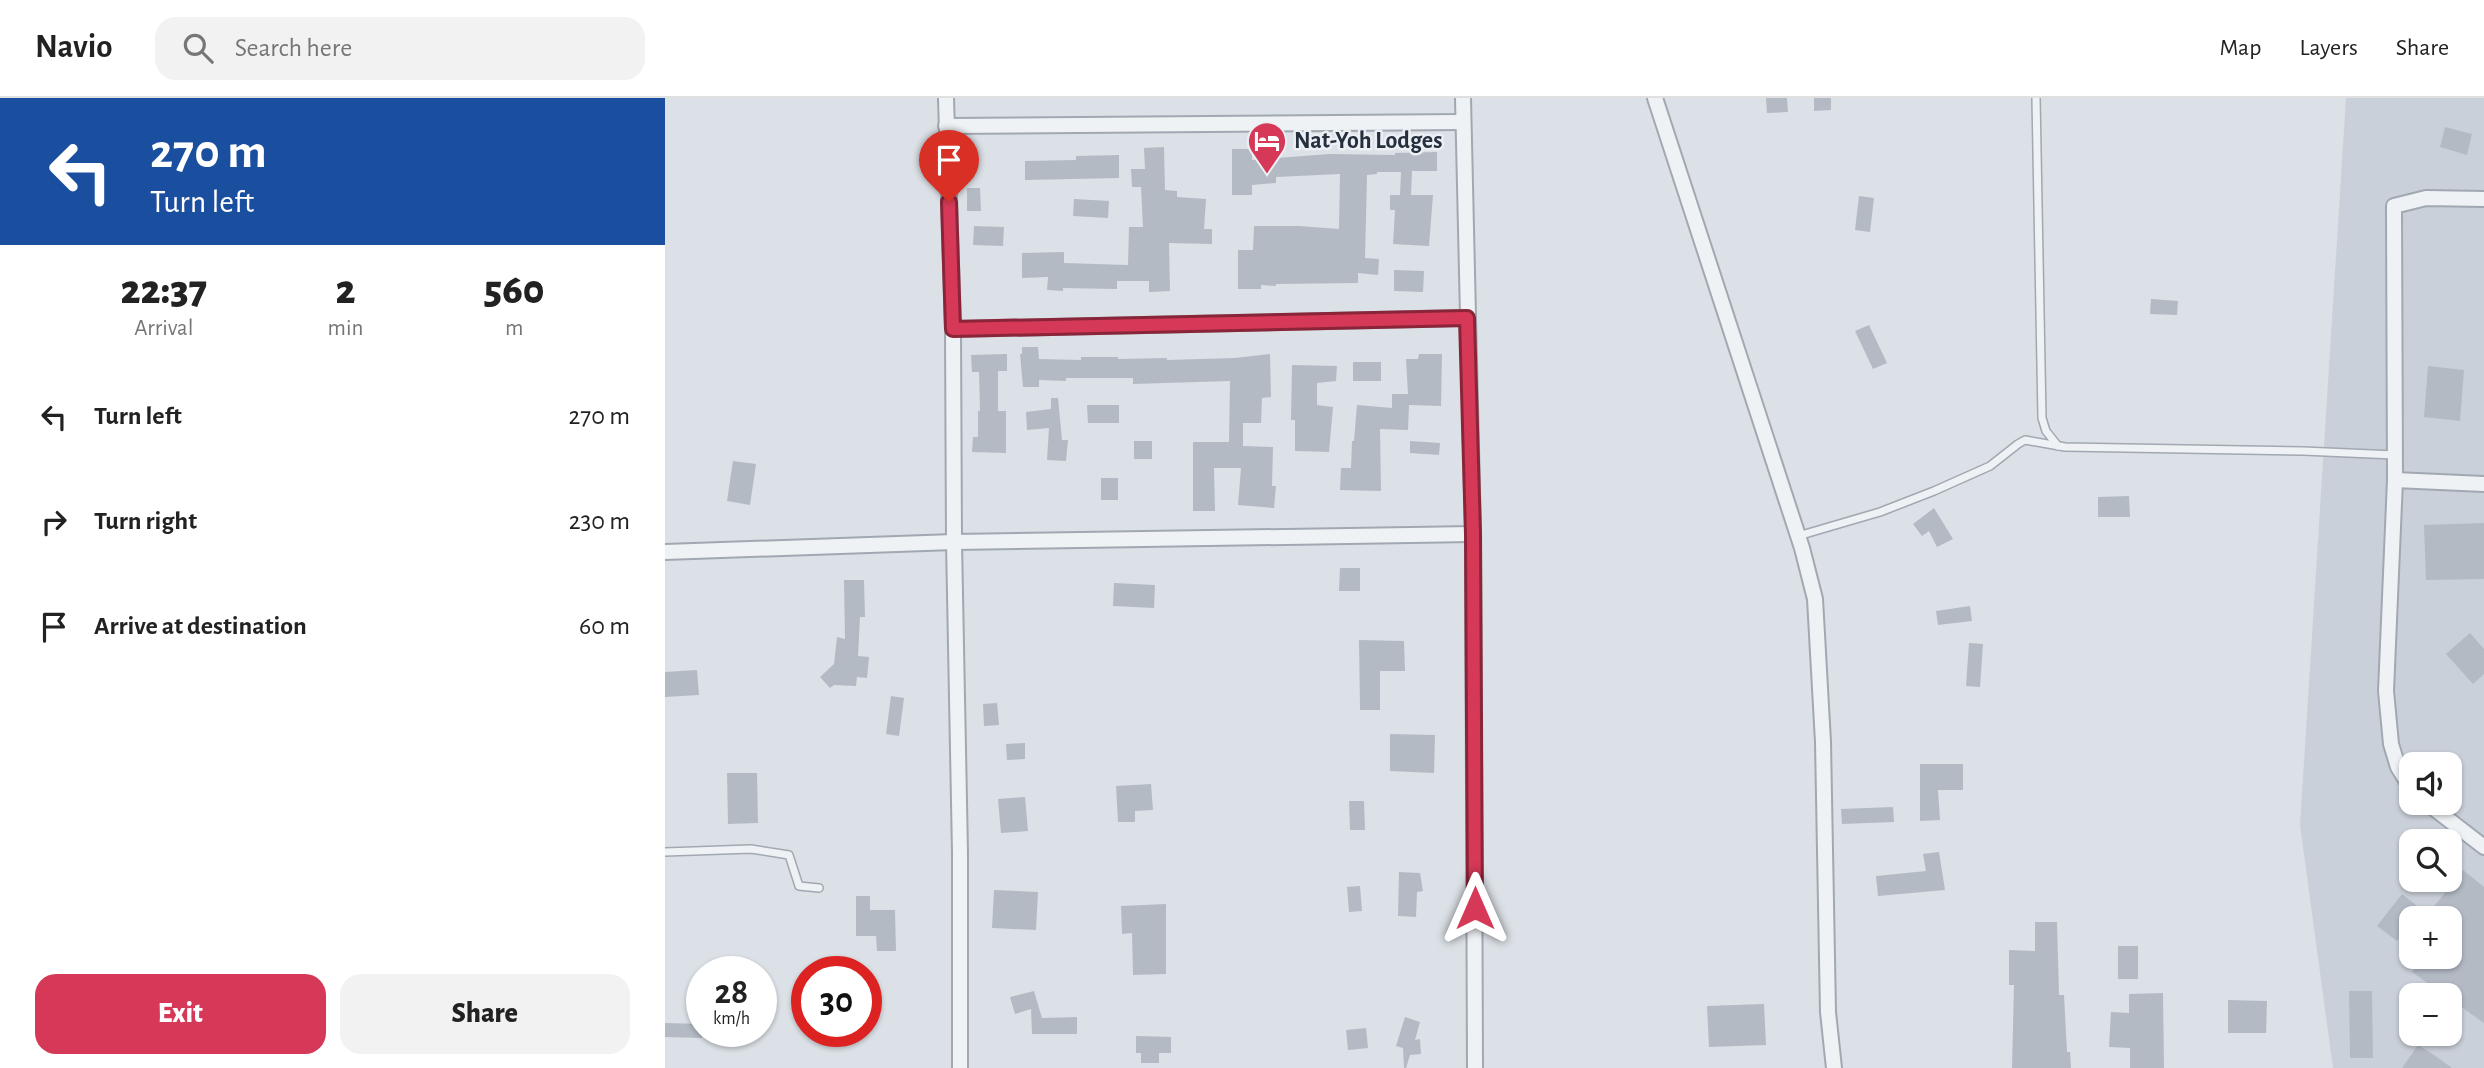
<!DOCTYPE html>
<meta charset="utf-8">
<style>
:root{--surface:#fff;--page:#f2f2f2;--text:#222;--muted:#767676;--line:#e0e0e0;--accent:#d53957}
body{margin:0;font-family:"Alegreya Sans",sans-serif;background:var(--page);color:var(--text);height:100vh;display:flex;flex-direction:column;font-size:26px;white-space:nowrap}
*{box-sizing:border-box;margin:0}
p{font-size:23px;color:var(--muted)}
.icon{flex:none;width:38px;height:38px;fill:none;stroke:currentColor;stroke-width:2;stroke-linecap:round;stroke-linejoin:round}
.map{position:relative;flex:1;overflow:hidden}
.sheet{display:flex;flex-direction:column;background:var(--surface);width:665px}
.sheet>*{flex:none}
.banner{background:#1a4fa0;color:#fff;overflow:hidden}
.tools{position:absolute;left:1734px;top:654px;display:grid;gap:14px}
.tools a{display:grid;place-items:center;width:63px;height:63px;border-radius:14px;background:var(--surface);box-shadow:0 2px 5px #0004;font-size:35px}
.speed{position:absolute;left:21px;top:858px;display:flex;gap:14px;font-size:35px;font-weight:700;text-align:center}
.speed>*{display:grid;place-content:center;width:91px;height:91px;border-radius:50%;background:var(--surface);box-shadow:0 2px 5px #0004;line-height:1}
.speed small{font-size:18px;font-weight:400}
.speed .limit{border:10px solid #d22;background:#fff;color:#111}
.pin{position:absolute;display:grid;place-items:center;width:60px;height:60px;color:#fff;margin:-72px -30px;border-radius:50% 50% 50% 0;rotate:-45deg;box-shadow:0 0 7px #0007}
.pin .icon{rotate:45deg}
.me{position:absolute;width:77px;margin:-38px;rotate:0deg;stroke-linejoin:round;filter:drop-shadow(0 0 5px #0008)}
.turn{display:flex;align-items:center;gap:24px;height:147px;padding:0 35px;font-size:32px}
.turn .icon{width:91px;height:91px;stroke-width:2.5}
.turn b{display:block;font-size:49px;line-height:60px}
.eta{display:flex;justify-content:space-evenly;align-items:center;height:119px;text-align:center}
.eta b{font-size:42px;font-weight:800;line-height:49px}
.action{display:flex;gap:14px;margin-top:auto;padding:14px 35px}
.action a{flex:1;height:80px;border-radius:21px;background:var(--accent);color:#fff;font-size:28px;font-weight:800;line-height:80px;text-align:center}
.action a+a{background:var(--page);color:var(--text)}
ul{padding:0;list-style:none}
li{display:flex;align-items:center;gap:21px;height:105px;padding:0 35px}
li div{flex:1}
li b{display:block;font-size:26px}
li em{font-style:normal}
header{display:flex;align-items:center;gap:42px;box-sizing:border-box;height:98px;padding:0 35px;background:var(--surface);border-bottom:2px solid var(--line)}
header strong{font-size:33px}
nav{display:flex;gap:38px;margin-inline-start:auto;font-size:24px}
.search{width:490px;height:63px;background:var(--page);display:flex;align-items:center;gap:18px;box-sizing:border-box;padding:0 24px;border-radius:21px;color:var(--muted);font-size:26px}
main{display:flex;flex:1;min-height:0}
.map>svg:first-child{display:block}
.built{fill:#cad0d9;fill-rule:evenodd}
.building{fill:#b3bac4}
.lines{fill:none;stroke-linecap:round;stroke-linejoin:round}
.service-casing{stroke:#a1a8b1;stroke-width:10}
.minor-casing{stroke:#a1a8b1;stroke-width:18}
.service{stroke:#eff2f5;stroke-width:7}
.minor{stroke:#eff2f5;stroke-width:14}
.route-casing{stroke:#8a2539;stroke-width:18}
.route{stroke:#d53957;stroke-width:12}
.labels{text-anchor:middle;dominant-baseline:central;stroke-width:5;stroke-linejoin:round;paint-order:stroke}
.poi-label{font-size:24px;font-weight:bold;fill:#252f3e;stroke:#ecf0f5;text-anchor:start}
</style>
<header>
<strong>Navio</strong>
<div class="search"><svg class="icon" aria-label="search" viewBox="0 0 24 24"><circle cx="10" cy="10" r="6"/><path d="M15 15l6 6"/></svg>Search here</div>
<nav><a>Map</a><a>Layers</a><a>Share</a></nav>
</header>
<main>
<section class="sheet">
<div class="banner">
<div class="turn"><svg class="icon" aria-label="left" viewBox="0 0 24 24"><path d="M17 20v-9H6M10 6l-5 5 5 5"/></svg><div><b>270 m</b>Turn left</div></div>
</div>
<div class="eta">
<div><b>22:37</b><p>Arrival</p></div>
<div><b>2</b><p>min</p></div>
<div><b>560</b><p>m</p></div>
</div>
<ul>
<li><svg class="icon" aria-label="left" viewBox="0 0 24 24"><path d="M17 20v-9H6M10 6l-5 5 5 5"/></svg><div><b>Turn left</b></div><em>270 m</em></li>
<li><svg class="icon" aria-label="right" viewBox="0 0 24 24"><path d="M7 20v-9h11M14 6l5 5-5 5"/></svg><div><b>Turn right</b></div><em>230 m</em></li>
<li><svg class="icon" aria-label="arrive" viewBox="0 0 24 24"><path d="M6 21V4h12l-3 4 3 4H6"/></svg><div><b>Arrive at destination</b></div><em>60 m</em></li>
</ul>
<div class="action"><a>Exit</a><a>Share</a></div>
</section>
<div class="map">
<svg width="1819" height="970" viewBox="0 0 1819 970">
<rect width="100%" height="100%" fill="#dce1e7"/>
<!-- built -->
<path class="built" d="M1681,0H1819V970H1668L1635,727ZM1746,667H1785V705H1746ZM1746,744H1785V782H1746ZM1746,821H1785V859H1746ZM1746,898H1785V936H1746Z"/>
<!-- building -->
<g class="building">
<polygon points="1101,0 1122,0 1123,14 1102,15"/>
<polygon points="1149,0 1166,0 1166,12 1149,13"/>
<polygon points="1780,29 1807,36 1802,57 1775,49"/>
<polygon points="499,49 500,92 512,93 512,99 541,101 539,131 547,131 547,146 504,145 505,193 484,194 484,183 452,183 452,191 398,190 398,193 382,192 383,179 357,180 357,155 399,154 399,165 463,167 464,129 478,129 476,89 467,89 466,71 480,71 479,50"/>
<polygon points="567,51 587,51 587,62 665,56 730,57 730,55 772,54 772,73 747,73 746,97 768,97 764,148 728,146 730,112 725,112 725,97 735,97 736,74 712,74 712,76 702,77 700,160 714,161 713,177 693,175 693,185 611,186 611,188 596,187 596,191 573,191 573,152 588,152 589,128 634,128 674,131 675,76 611,79 611,85 587,87 587,97 567,97"/>
<polygon points="454,57 454,80 360,82 360,63 411,62 411,58"/>
<polygon points="302,90 315,90 316,113 302,113"/>
<polygon points="1194,98 1209,100 1205,134 1190,132"/>
<polygon points="409,101 444,103 443,120 408,118"/>
<polygon points="309,128 339,129 338,148 308,147"/>
<polygon points="729,172 759,173 758,194 729,193"/>
<polygon points="1486,201 1513,203 1512,217 1485,216"/>
<polygon points="1204,227 1222,265 1208,271 1190,233"/>
<polygon points="357,249 373,249 374,261 416,262 416,259 453,259 453,261 502,260 502,262 570,260 605,256 606,299 597,300 596,325 578,325 578,348 608,349 607,388 611,388 609,410 573,407 576,370 549,370 550,413 528,413 528,344 564,344 565,283 468,286 468,280 401,280 401,283 374,282 374,289 358,289 355,256 357,256"/>
<polygon points="342,256 342,273 333,273 333,313 341,313 341,355 307,354 308,339 313,339 313,313 315,313 314,274 307,274 306,257"/>
<polygon points="754,256 777,256 776,308 744,307 743,332 715,331 716,393 675,392 676,370 686,370 687,343 689,343 692,307 727,310 727,296 743,296 741,261 753,261"/>
<rect x="688" y="264" width="28" height="19"/>
<polygon points="627,267 672,268 671,283 652,285 652,307 668,309 664,354 630,353 630,322 626,322"/>
<polygon points="1763,268 1799,272 1795,323 1759,319"/>
<polygon points="386,300 393,300 397,342 403,342 401,363 382,362 384,330 362,332 361,314 386,311"/>
<polygon points="422,307 454,307 454,325 423,325"/>
<rect x="469" y="343" width="18" height="18"/>
<polygon points="745,343 775,345 774,357 745,355"/>
<polygon points="68,363 91,366 85,407 62,403"/>
<rect x="436" y="380" width="17" height="22"/>
<polygon points="1464,398 1465,419 1433,419 1433,399"/>
<polygon points="1269,410 1288,441 1272,449 1264,433 1257,438 1248,426"/>
<polygon points="1819,425 1819,481 1761,482 1759,427"/>
<polygon points="675,470 695,470 695,493 674,493"/>
<polygon points="179,482 199,482 200,519 195,519 193,558 204,559 202,580 192,579 191,588 169,587 165,590 155,579 169,566 172,539 180,541"/>
<polygon points="449,485 490,487 489,510 448,508"/>
<polygon points="1305,508 1307,523 1273,527 1271,513"/>
<polygon points="1805,535 1819,551 1819,576 1808,586 1781,556"/>
<polygon points="694,542 739,543 740,573 715,573 715,612 695,612"/>
<polygon points="1304,545 1318,546 1315,589 1301,588"/>
<polygon points="32,572 34,597 0,599 0,574"/>
<polygon points="226,598 239,600 234,638 221,636"/>
<polygon points="332,605 334,627 319,628 318,606"/>
<polygon points="725,636 770,637 769,675 725,673"/>
<polygon points="360,645 360,661 342,662 341,646"/>
<polygon points="1255,666 1298,666 1298,692 1273,692 1275,722 1255,723"/>
<polygon points="62,675 92,675 93,725 63,726"/>
<polygon points="486,686 488,712 470,713 470,724 453,724 451,688"/>
<polygon points="360,699 363,733 336,735 333,701"/>
<polygon points="684,703 699,703 700,732 685,732"/>
<polygon points="1228,709 1229,724 1177,726 1176,711"/>
<polygon points="1274,754 1280,792 1213,798 1211,778 1261,773 1258,756"/>
<polygon points="1798,772 1819,789 1819,925 1785,901 1785,898 1781,898 1747,874 1757,859 1785,859 1785,821 1769,821 1763,816"/>
<polygon points="734,774 755,775 758,793 752,794 751,819 733,818"/>
<polygon points="695,788 697,813 684,814 682,789"/>
<polygon points="329,792 373,794 371,832 327,830"/>
<polygon points="1737,796 1756,811 1746,821 1732,843 1712,828"/>
<polygon points="191,798 205,798 205,812 230,812 231,853 212,853 211,838 191,838"/>
<polygon points="501,806 501,876 468,877 467,835 457,836 456,808"/>
<polygon points="1370,824 1392,824 1394,897 1399,897 1402,954 1405,954 1406,970 1347,970 1349,887 1344,887 1344,852 1370,853"/>
<rect x="1453" y="848" width="20" height="33"/>
<polygon points="369,893 377,920 412,919 412,936 367,936 366,911 350,916 345,899"/>
<polygon points="1684,893 1707,893 1708,960 1685,960"/>
<polygon points="1498,895 1499,970 1465,970 1465,950 1444,949 1446,914 1464,915 1464,896"/>
<polygon points="1563,902 1602,903 1601,935 1563,935"/>
<polygon points="1099,906 1101,947 1044,949 1042,908"/>
<polygon points="740,919 755,924 750,942 755,941 756,956 745,957 741,970 739,970 738,950 731,948"/>
<polygon points="0,925 37,926 37,940 0,939"/>
<polygon points="701,930 703,950 683,952 681,932"/>
<polygon points="471,938 506,939 506,955 494,955 494,965 476,965 476,955 471,955"/>
<polygon points="1753,947 1769,957 1787,970 1737,970"/>
</g>
<g class="lines">
<!-- service casing -->
<g class="service-casing">
<g id="service">
<polyline points="1371,0 1377,320 1381,333 1393,348"/>
<polyline points="1133,438 1215,414 1269,393 1325,368 1353,346 1360,342 1400,349 1638,353 1730,357"/>
<polyline points="0,754 86,751 124,757 134,788 154,790"/>
</g>
</g>
<!-- minor casing -->
<g class="minor-casing">
<g id="minor">
<polyline points="281,0 288,231 289,444 295,755 295,970"/>
<polyline points="798,0 808,436 810,970"/>
<polyline points="990,0 1137,450 1150,501 1158,644 1163,914 1169,970"/>
<polyline points="281,28 798,24"/>
<polyline points="288,231 802,220"/>
<polyline points="1730,382 1819,386"/>
<polyline points="0,454 289,444 808,436"/>
<polyline points="1746,690 1733,669 1726,646 1721,593 1730,382 1729,108 1761,100 1819,101"/>
<polyline points="1762,705 1819,749"/>
</g>
</g>
<!-- service -->
<use href="#service" class="service"/>
<!-- minor -->
<use href="#minor" class="minor"/>
</g>
<g class="lines">
<!-- route casing -->
<g class="route-casing">
<polyline id="route" points="284,104 288,231 802,220 808,436 810,810"/>
</g>
<!-- route -->
<use href="#route" class="route"/>
</g>
<!-- icons -->
<defs>
<g id="hotel-pin" transform="scale(2.0125)"><path d="M0 17L-7.5 6A9.5 9.5 0 1 1 7.5 6Z" fill="#d53957" stroke="#ecf0f5"/><path d="M-6-4.5h1.5V1H6V5H4.5V3h-9V5H-6ZM-4 0a1.8 1.8 0 1 1 3.6 0ZM.5 0V-2.5h3Q6-2.5 6 0Z" fill="#fff"/></g>
</defs>
<g fill-rule="evenodd">
<use href="#hotel-pin" x="602" y="43"/>
</g>
<g class="labels">
<!-- poi labels -->
<g class="poi-label">
<text x="629" y="43">Nat-Yoh Lodges</text>
</g>
</g>
</svg>
<div class="tools">
<a><svg class="icon" aria-label="sound" viewBox="0 0 24 24"><path d="M4 9h4l5-4v14l-5-4H4zM17 9q2 3 0 6"/></svg></a>
<a><svg class="icon" aria-label="search" viewBox="0 0 24 24"><circle cx="10" cy="10" r="6"/><path d="M15 15l6 6"/></svg></a>
<a>+</a>
<a>−</a>
</div>
<div class="speed"><div>28<small>km/h</small></div><div class="limit">30</div></div>
<div class="pin" style="left:284px;top:104px;background:#d93025"><svg class="icon" aria-label="arrive" viewBox="0 0 24 24"><path d="M6 21V4h12l-3 4 3 4H6"/></svg></div>
<svg class="me" style="left:810px;top:810px" viewBox="-20 -20 40 40"><path d="M0-17L14 15 0 8-14 15z" fill="#d53957" stroke="#fff" stroke-width="4"/></svg>
</div>
</main>
